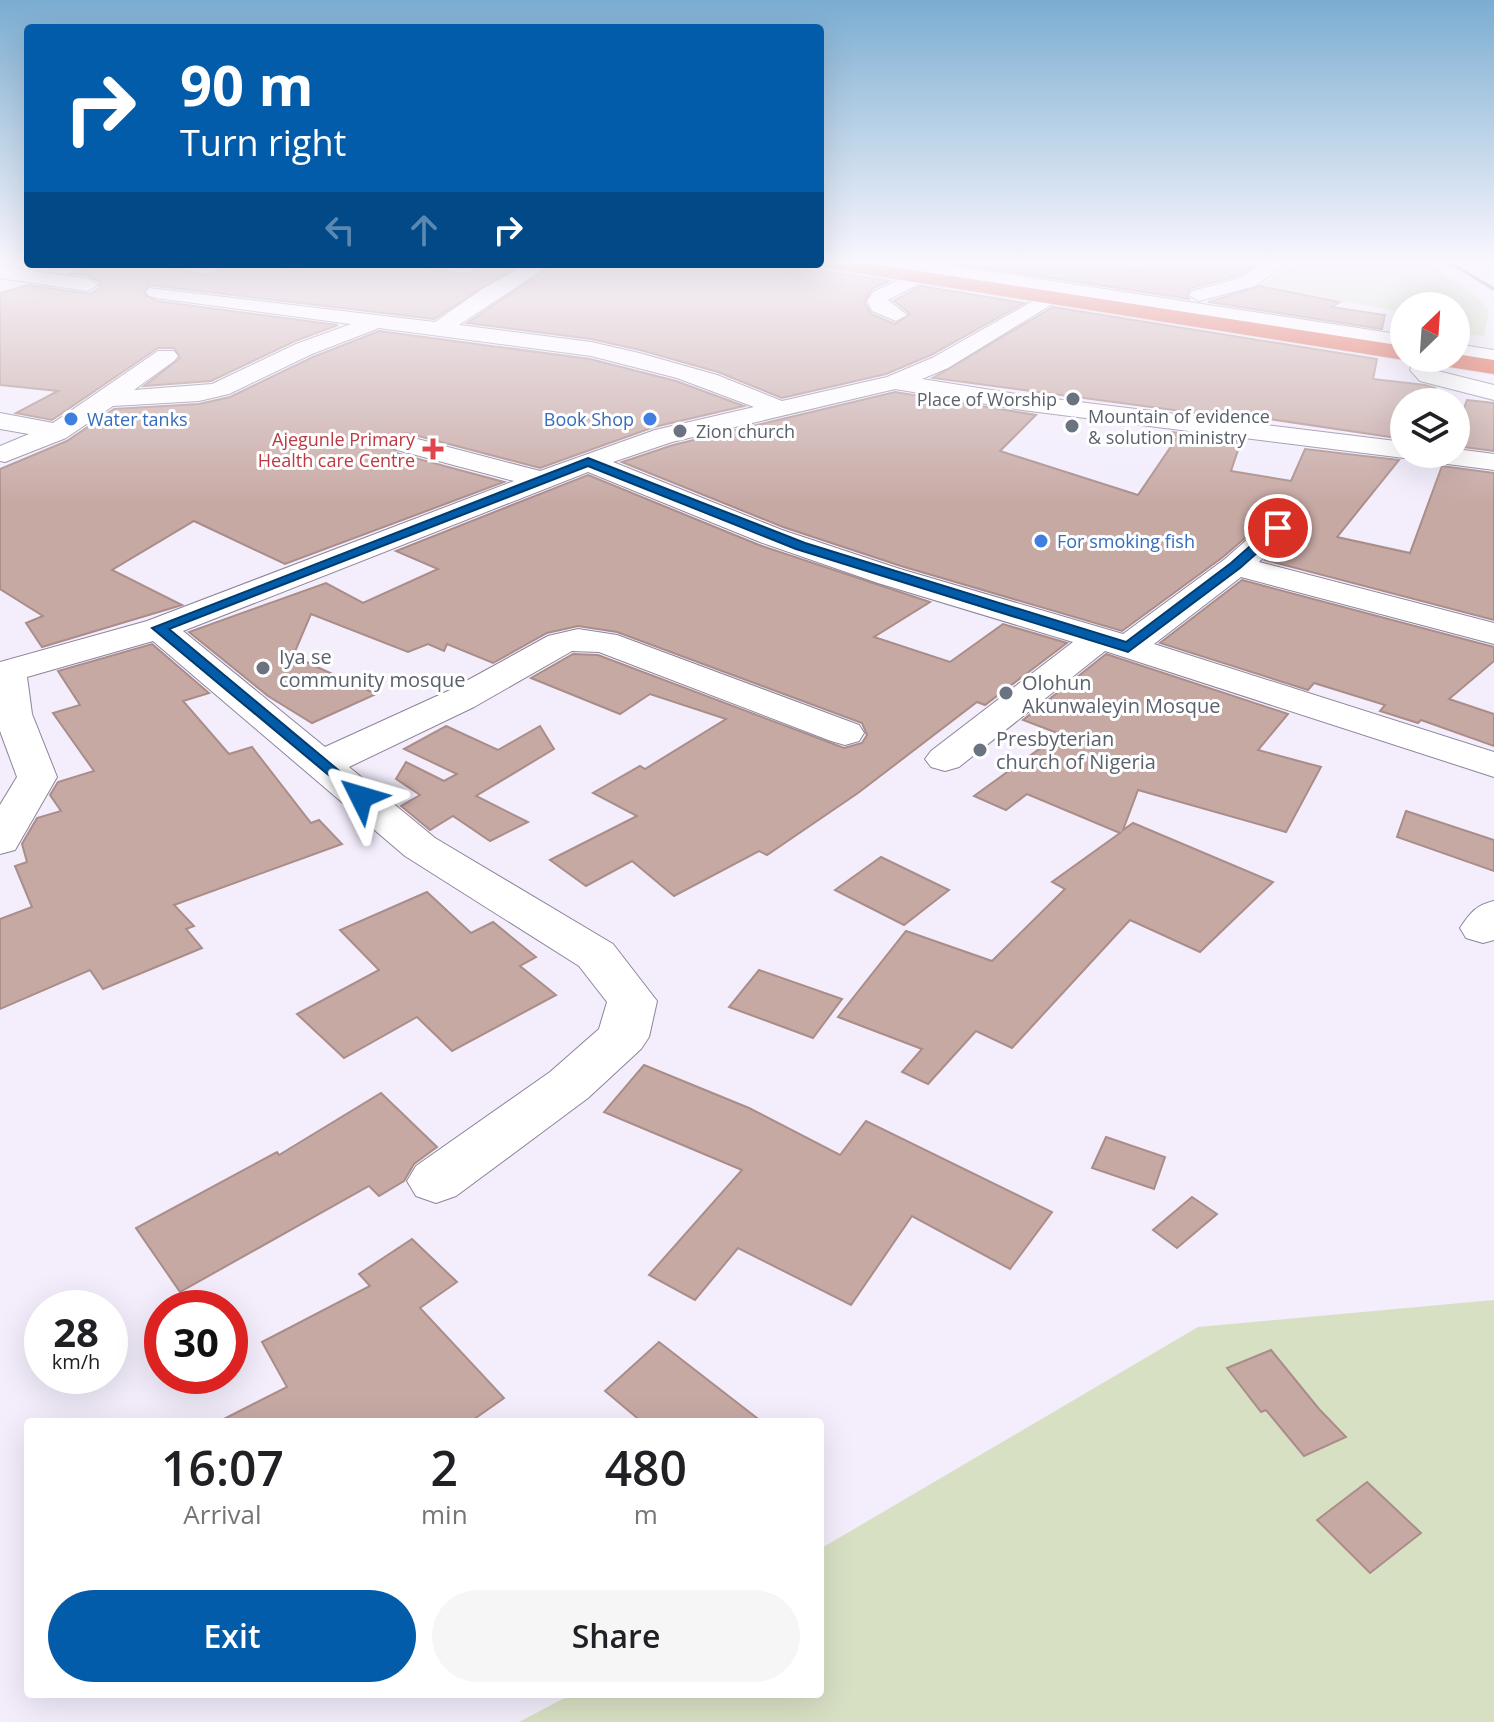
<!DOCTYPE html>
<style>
:root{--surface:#fff;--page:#f6f6f6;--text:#202124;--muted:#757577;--accent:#035ca9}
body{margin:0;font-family:"Open Sans",sans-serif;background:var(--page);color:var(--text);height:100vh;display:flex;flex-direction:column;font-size:30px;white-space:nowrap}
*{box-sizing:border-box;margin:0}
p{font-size:26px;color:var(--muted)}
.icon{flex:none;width:44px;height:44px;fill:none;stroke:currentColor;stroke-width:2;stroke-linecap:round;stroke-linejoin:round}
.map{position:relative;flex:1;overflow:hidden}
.drawer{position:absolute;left:24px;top:1418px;width:800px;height:280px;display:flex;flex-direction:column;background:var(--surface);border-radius:8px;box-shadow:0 8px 32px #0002}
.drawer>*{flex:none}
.guide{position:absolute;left:24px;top:24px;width:800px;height:244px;border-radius:8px;box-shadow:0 8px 32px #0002;background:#035ca9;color:#fff;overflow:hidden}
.needle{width:52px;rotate:25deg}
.tools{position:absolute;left:1390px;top:292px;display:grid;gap:16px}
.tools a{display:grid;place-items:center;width:80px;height:80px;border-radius:50%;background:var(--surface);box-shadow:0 8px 32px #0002;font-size:40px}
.speed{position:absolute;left:24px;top:1290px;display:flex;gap:16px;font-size:40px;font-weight:700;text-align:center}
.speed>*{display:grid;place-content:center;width:104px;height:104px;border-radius:50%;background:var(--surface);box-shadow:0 8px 32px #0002;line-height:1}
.speed small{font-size:20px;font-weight:400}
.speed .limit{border:12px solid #d22;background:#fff;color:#111}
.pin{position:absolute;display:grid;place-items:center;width:68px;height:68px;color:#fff;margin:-34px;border:4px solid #fff;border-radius:50%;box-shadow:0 2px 8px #0007}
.me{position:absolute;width:88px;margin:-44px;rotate:310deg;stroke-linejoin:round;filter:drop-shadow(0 0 6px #0008)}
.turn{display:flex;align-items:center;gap:28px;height:168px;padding:0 24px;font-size:36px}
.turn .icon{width:104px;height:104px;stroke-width:2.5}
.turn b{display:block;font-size:56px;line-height:68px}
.lanes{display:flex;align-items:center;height:76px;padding:0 24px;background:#0003;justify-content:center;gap:40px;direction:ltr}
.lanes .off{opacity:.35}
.eta{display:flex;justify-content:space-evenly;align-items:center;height:136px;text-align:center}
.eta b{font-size:48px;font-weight:600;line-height:56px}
.primary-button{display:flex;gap:16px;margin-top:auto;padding:16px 24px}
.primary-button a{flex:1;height:92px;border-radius:48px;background:var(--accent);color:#fff;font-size:32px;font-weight:600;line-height:92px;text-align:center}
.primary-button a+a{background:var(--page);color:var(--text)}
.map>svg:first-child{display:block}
.green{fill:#d8e0c4}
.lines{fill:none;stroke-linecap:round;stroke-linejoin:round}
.stream{fill:#64808c;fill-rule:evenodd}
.building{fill:#c7a9a4;stroke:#aa8d89;stroke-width:2}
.minor-casing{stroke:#8e849b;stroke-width:2}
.highway-casing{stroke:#d3d2d4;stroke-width:2}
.minor{fill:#fff;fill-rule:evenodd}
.highway{fill:#db5940;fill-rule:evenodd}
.route{fill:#035ca9;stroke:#023c6e;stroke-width:2}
.worship-dot{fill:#6b7280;stroke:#fff;stroke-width:3}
.shop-dot{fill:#3f7fe0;stroke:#fff;stroke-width:3}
.health-dot{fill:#e0444e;stroke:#fff;stroke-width:3}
.labels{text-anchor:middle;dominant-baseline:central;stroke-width:6;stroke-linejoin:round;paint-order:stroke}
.far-worship-label{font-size:18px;fill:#5b616d;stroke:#fff;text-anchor:start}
.far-shop-label{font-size:18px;fill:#366cbe;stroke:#fff;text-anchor:start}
.far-health-label{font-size:18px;fill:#be3a42;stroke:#fff;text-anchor:end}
.worship-label{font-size:20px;fill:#5b616d;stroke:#fff;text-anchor:start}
</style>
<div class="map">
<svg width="1494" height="1722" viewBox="0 0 1494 1722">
<rect width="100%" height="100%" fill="#f3edfc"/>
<!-- green -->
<g class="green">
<polygon points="1298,262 1425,262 1477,296 1489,312 1484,336 1456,334 1456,306 1404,306 1404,313 1261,284"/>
<polygon points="1494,1300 1494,1722 519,1722 572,1694 820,1694 820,1549 1198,1327"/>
</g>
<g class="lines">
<!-- stream -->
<g class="stream">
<polygon points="1446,262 1451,262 1494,287 1494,291"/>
<polygon points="193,264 200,264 167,275 163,274"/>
</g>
</g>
<!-- building -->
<g class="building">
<polygon points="946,262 1083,262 1142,270 1142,262 1260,262 1241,275 1191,288 1186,296 1190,299"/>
<polygon points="101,264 147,264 207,275 238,264 297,270 313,264 399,264 466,274 488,264 521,264 434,319 149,285 144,294 156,301 338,325 295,341 211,381 144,386 180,358 174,348 158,348 52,420 16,413 58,391 0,385 0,293 28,285 90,294 100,288 100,282 88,276 69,273"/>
<polygon points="554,264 816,264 826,271 889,281 872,289 864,302 871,314 895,324 910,314 894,301 921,286 1024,303 931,355 886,374 782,398 718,372 640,350 591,339 467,323"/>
<polygon points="1260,286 1340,302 1331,307 1385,315 1382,329 1208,302"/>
<polygon points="1053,307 1377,359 1373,379 1425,385 1435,388 1434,396 1450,398 1447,402 1404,402 1404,439 1249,416 1248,420 933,378"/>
<polygon points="379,331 590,359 676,381 744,406 654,427 540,468 407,433 396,435 390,442 396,453 504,482 285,564 194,521 112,570 182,605 42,647 26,623 43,616 0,589 0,469 67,441 114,409 199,404 230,397 313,357"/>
<polygon points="895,392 1036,415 1000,451 1138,495 1178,436 1170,435 1172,432 1241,441 1231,471 1291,481 1305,449 1399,460 1337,537 1410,553 1442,466 1494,473 1494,620 1265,560 1296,528 1289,519 1267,519 1223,557 1122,631 901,566 783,527 622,462 673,445"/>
<polygon points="1467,400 1494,403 1494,451 1456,446 1456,429"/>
<polygon points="588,475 759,545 930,602 874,637 950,662 1003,624 1067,643 985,705 977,702 858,793 767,855 759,851 674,896 632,861 586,886 550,860 637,816 593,793 640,766 645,769 726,719 650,694 620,714 531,678 573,654 598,655 844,748 862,743 867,735 862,723 617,632 578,626 547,633 493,663 447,644 444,651 428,644 408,652 311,614 293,656 376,694 312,723 268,696 189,632 326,583 363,603 438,569 396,551"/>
<polygon points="1242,580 1494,647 1494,661 1449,699 1494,714 1494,746 1421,720 1418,723 1380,711 1385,705 1314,683 1308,690 1160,643"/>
<polygon points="152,644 209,693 183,701 229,754 252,747 311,823 319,820 342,844 174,905 194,926 186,929 202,948 103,989 90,970 0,1009 0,919 32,907 15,866 27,862 22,844 37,818 61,811 50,795 58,782 94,771 53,713 80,705 58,671"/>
<polygon points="1106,654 1288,714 1258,750 1321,767 1286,832 1138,790 1123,830 1133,823 1273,882 1200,952 1130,920 1012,1048 976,1031 928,1084 902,1072 922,1049 838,1017 906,931 992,961 1065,889 1052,882 1120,833 1027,794 1006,810 974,796 1060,734 1023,720"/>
<polygon points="446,726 498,750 540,726 554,749 476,796 528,822 490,841 453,816 430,830 401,806 420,795 396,779 406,762 444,781 457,774 404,749"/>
<polygon points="1406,811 1494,840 1494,871 1397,837"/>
<polygon points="881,857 949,890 904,925 835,890"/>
<polygon points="427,892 471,933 493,922 536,957 520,966 556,995 452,1051 417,1017 344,1058 297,1014 379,970 340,930"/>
<polygon points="759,970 842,999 813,1038 729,1007"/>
<polygon points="644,1065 749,1108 840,1155 866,1121 1052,1212 1010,1269 912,1216 851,1305 738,1248 695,1300 649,1275 742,1170 604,1112"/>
<polygon points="381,1093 437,1147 414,1164 404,1181 379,1196 369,1186 180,1292 136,1228 277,1152 279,1155"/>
<polygon points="1106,1137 1165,1157 1154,1189 1092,1168"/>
<polygon points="1192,1197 1217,1214 1177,1248 1153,1230"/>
<polygon points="412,1239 457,1282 420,1308 504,1398 470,1422 218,1422 287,1387 262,1342 370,1286 359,1274"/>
<polygon points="659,1342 762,1422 642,1422 605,1391"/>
<polygon points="1271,1350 1319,1409 1346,1437 1304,1456 1266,1410 1261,1412 1227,1368"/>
<polygon points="1367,1482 1421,1533 1370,1573 1317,1520"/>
</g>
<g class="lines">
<!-- minor casing -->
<g class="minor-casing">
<g id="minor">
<polygon points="882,262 928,262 1404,335 1404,349 925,273 928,277 925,281 888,300 907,315 896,321 872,311 867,301 873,292 916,272 885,266"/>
<polygon points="1265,262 1288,262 1255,286 1199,301 1189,295 1192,291 1241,278"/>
<polygon points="527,264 551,264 459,325 591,342 639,353 717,375 782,401 887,377 932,358 1047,293 1057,299 1054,303 948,368 922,379 1022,395 1404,442 1404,454 1414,456 1404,458 1022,410 895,389 672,442 613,462 782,530 900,569 1123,634 1225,559 1267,522 1289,522 1293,528 1259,562 1494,623 1494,644 1241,577 1154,644 1494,752 1494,777 1105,651 959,767 945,771 931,767 925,759 931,751 1073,642 878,583 760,542 588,472 183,631 325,747 448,691 548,636 578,629 617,635 859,725 864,733 859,741 845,745 831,741 599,652 572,651 474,707 349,767 435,838 613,944 657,1001 649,1037 641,1049 588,1098 456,1196 436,1203 416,1196 407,1181 416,1166 550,1072 599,1029 607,1002 579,966 405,856 153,641 27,677 32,714 57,777 15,850 0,854 0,805 17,777 0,731 0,662 147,621 514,481 397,450 393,444 397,438 406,436 540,471 655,430 754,407 677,378 591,356 379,328 312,354 229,394 199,401 113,406 66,438 5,462 0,461 0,446 29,434 0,429 0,413 53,423 158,351 174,351 178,356 174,361 134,390 212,384 296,344 351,324 156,298 149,296 146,292 149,288 435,322 482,289"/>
<polygon points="0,266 88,279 98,285 88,291 0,278"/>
<polygon points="1456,344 1494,350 1494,364 1456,358"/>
<polygon points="1414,358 1438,358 1434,368 1438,371 1494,385 1494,400 1420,381 1410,370"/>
<polygon points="1456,449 1494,454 1494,470 1432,462 1422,460 1418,454 1456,454"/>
<path d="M1494,901V940L1483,943L1466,938L1460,928C1470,913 1476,905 1494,901Z"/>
</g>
</g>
<!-- highway casing -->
<g class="highway-casing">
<g id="highway">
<polygon points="820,262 862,262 1404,346 1404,358 1412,358 1404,360 826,268 819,266"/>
<polygon points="1456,354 1494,360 1494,374 1437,365 1425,358 1456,358"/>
</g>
</g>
<!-- minor -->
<use href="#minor" class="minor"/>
<!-- highway -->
<use href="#highway" class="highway"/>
</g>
<!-- sky -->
<linearGradient id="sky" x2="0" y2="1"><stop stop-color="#7badd1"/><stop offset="0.52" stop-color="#faf7fe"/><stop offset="1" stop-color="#faf7fe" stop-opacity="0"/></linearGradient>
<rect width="1494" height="503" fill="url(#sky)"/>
<!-- route -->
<polygon class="route" points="588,458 805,543 1126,642 1231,563 1274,525 1285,528 1240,568 1128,652 796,549 588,466 169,629 367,794 369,797 361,802 152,628"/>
<!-- markers -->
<g class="worship-dot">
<circle cx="1073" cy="399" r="8"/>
<circle cx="1072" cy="426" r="8"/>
<circle cx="680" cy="431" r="8"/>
<circle cx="263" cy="668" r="8"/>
<circle cx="1006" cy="693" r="8"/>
<circle cx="980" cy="750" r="8"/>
</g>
<g class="shop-dot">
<circle cx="71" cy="419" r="8"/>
<circle cx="650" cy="419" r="8"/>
<circle cx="1041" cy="541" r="8"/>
</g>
<path class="health-dot" d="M429 437h8v8h8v8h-8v8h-8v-8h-8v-8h8z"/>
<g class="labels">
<!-- far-worship labels -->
<g class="far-worship-label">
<text x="1057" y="399" text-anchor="end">Place of Worship</text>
<text x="1088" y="416">Mountain of evidence<tspan x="1088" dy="21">&amp; solution ministry</tspan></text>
<text x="696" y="431">Zion church</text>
</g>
<!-- far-shop labels -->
<g class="far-shop-label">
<text x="87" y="419">Water tanks</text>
<text x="634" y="419" text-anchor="end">Book Shop</text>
<text x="1057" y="541">For smoking fish</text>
</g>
<!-- far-health labels -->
<g class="far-health-label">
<text x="415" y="439">Ajegunle Primary<tspan x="415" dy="21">Health care Centre</tspan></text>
</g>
<!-- worship labels -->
<g class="worship-label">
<text x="279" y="656">Iya se<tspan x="279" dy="23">community mosque</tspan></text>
<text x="1022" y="682">Olohun<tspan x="1022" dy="23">Akunwaleyin Mosque</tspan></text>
<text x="996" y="738">Presbyterian<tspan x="996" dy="23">church of Nigeria</tspan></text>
</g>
</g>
</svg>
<div class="tools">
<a><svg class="needle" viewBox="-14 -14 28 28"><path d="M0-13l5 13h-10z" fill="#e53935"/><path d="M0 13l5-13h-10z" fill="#757577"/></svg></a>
<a><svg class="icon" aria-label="layers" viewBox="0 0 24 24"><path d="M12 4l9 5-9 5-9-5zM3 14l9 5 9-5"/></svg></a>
</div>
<div class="speed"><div>28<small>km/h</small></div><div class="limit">30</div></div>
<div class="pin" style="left:1278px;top:528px;background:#d93025"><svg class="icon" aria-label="arrive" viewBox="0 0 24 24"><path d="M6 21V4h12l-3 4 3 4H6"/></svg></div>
<svg class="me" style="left:361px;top:797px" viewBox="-20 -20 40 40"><path d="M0-17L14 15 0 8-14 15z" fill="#035ca9" stroke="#fff" stroke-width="4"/></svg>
<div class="guide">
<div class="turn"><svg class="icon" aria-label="right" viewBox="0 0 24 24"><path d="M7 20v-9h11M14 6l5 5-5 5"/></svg><div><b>90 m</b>Turn right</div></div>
<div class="lanes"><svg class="icon off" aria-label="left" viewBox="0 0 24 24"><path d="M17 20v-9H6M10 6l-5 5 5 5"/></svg><svg class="icon off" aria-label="ahead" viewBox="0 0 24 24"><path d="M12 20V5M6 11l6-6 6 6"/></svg><svg class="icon" aria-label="right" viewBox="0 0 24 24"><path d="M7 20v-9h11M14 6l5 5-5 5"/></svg></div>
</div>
<section class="drawer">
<div class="eta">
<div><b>16:07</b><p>Arrival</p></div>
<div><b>2</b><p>min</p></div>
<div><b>480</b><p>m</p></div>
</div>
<div class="primary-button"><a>Exit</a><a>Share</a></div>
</section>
</div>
